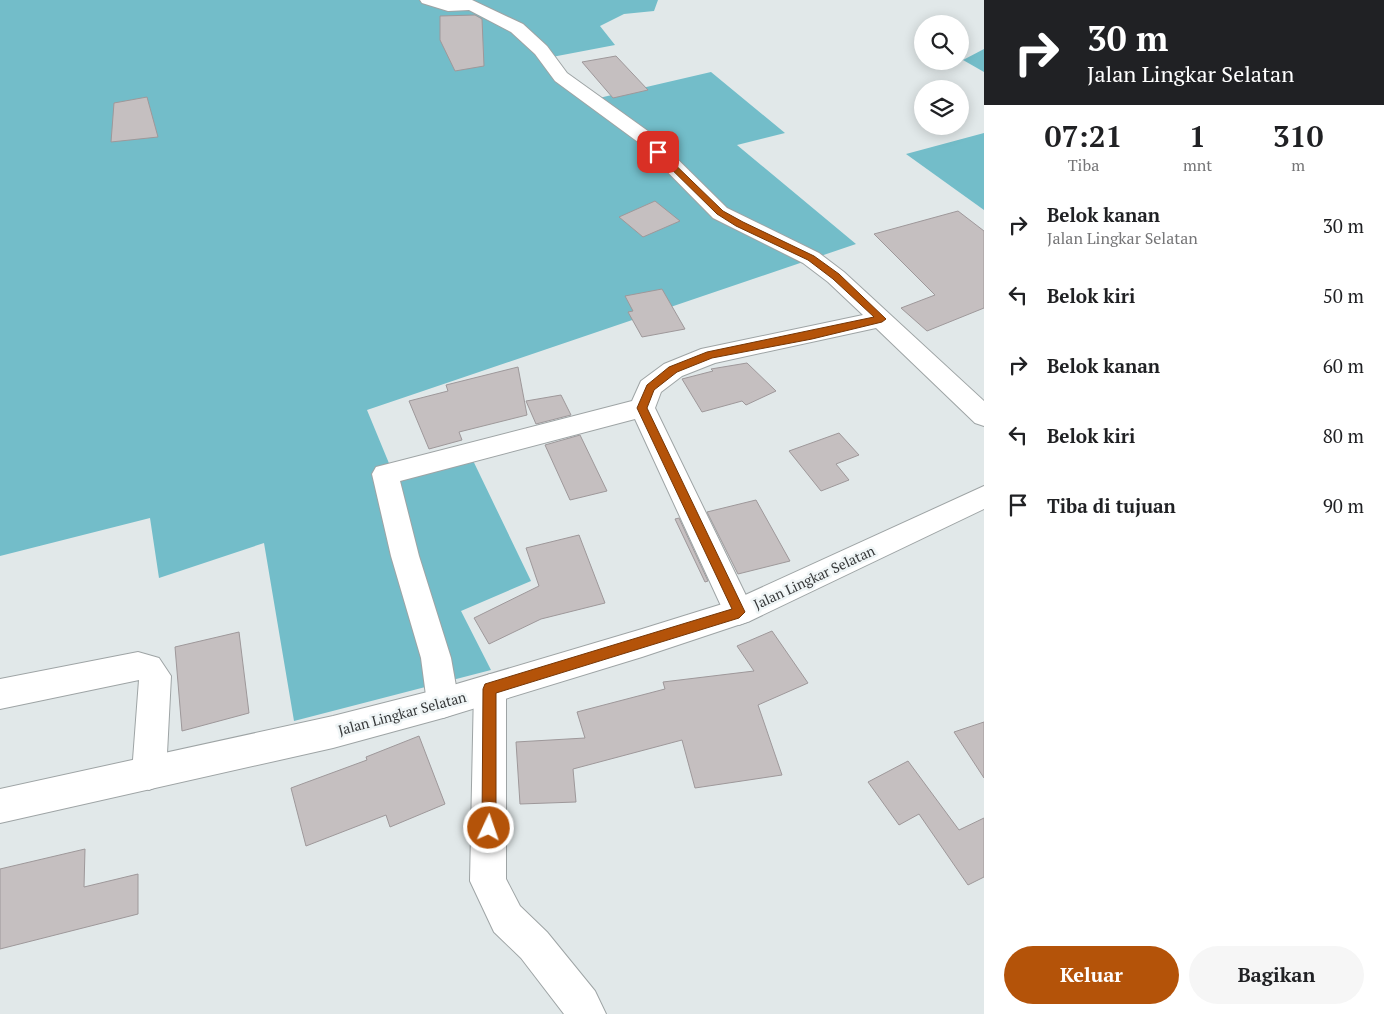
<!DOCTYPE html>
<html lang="id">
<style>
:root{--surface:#fff;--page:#f6f6f6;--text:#202124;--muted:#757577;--accent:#b45309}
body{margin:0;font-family:"PT Serif",serif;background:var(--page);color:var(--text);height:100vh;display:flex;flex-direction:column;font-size:19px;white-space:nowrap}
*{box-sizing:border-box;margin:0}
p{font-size:16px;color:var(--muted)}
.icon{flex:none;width:28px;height:28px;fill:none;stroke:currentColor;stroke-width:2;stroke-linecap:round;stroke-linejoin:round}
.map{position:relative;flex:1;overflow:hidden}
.panel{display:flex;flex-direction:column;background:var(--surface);width:400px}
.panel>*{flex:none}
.hud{background:#202124;color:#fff;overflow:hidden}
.tools{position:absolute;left:914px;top:15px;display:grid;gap:10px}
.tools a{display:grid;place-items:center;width:55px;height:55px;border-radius:50%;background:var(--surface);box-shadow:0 2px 12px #0003;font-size:25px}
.pin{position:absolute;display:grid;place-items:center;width:42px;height:42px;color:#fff;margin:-21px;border-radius:10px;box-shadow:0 2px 8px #0006}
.me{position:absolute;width:55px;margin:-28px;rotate:3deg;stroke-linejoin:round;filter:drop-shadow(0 0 4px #0008)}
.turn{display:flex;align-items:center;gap:18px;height:105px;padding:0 20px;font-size:22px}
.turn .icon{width:65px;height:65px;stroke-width:2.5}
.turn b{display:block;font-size:35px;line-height:42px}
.eta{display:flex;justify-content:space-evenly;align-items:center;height:85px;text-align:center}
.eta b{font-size:30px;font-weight:700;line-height:35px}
.button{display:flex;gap:10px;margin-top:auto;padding:10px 20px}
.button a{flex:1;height:58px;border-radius:30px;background:var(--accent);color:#fff;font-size:20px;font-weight:700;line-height:58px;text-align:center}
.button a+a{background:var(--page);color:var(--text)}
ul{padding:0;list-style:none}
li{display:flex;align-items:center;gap:15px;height:70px;padding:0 20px}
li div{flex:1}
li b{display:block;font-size:19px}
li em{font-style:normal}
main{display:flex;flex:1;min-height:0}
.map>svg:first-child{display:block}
.forest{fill:#73bdc9}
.building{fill:#c5bfc0;stroke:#9e989a}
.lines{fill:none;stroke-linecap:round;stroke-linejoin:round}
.minor-casing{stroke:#9ea4a5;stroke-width:2}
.tertiary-casing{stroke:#9ea4a5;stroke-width:2}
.minor{fill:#fff;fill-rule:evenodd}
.tertiary{fill:#fff;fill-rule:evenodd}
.route{fill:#b45309;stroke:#753606}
.labels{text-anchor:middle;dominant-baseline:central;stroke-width:5;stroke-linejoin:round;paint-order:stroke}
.street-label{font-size:14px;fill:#353738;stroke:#eff5f6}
</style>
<main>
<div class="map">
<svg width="984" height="1014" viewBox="0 0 984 1014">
<rect width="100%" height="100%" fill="#e1e8e9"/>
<!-- forest -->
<g class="forest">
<polygon points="0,0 658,0 654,11 624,14 600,26 615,45 552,57 565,75 599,98 711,72 785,133 737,145 856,244 367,410 393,473 467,448 531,581 461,611 491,670 294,721 264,543 159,578 150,518 0,556"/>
<polygon points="984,49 984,72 963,60"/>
<polygon points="984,133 984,210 906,154"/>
</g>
<!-- building -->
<g class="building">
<polygon points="475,15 482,19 484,66 455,71 440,40 440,16"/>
<polygon points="616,56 648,90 613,98 582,62"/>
<polygon points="147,97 158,137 111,142 114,103"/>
<polygon points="655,201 680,221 643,237 619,217"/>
<polygon points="958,211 984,231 984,308 927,331 901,308 935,295 874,234"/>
<polygon points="662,289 685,329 642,337 628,312 633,311 625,296"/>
<polygon points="747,363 776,391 746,405 742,401 702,412 682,379 713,371 711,369"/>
<polygon points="518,367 527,415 459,432 462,440 429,449 409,401 448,391 446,385"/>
<polygon points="561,395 571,415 536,424 526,401"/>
<polygon points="839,433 859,455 836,464 849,480 821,491 789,451"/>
<polygon points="580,435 607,491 570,500 545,445"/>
<polygon points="756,500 790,561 738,574 707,512"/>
<polygon points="679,518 708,581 705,582 675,519"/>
<polygon points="579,535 605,603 541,619 489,644 474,618 539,586 526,548"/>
<polygon points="772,631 808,683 758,705 782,775 695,788 682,740 573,769 576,802 520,804 516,742 585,738 577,712 665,689 663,682 754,671 737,646"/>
<polygon points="239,632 249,713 182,731 175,647"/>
<polygon points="984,722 984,778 954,732"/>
<polygon points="419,736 445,804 390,827 386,815 306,846 291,788 367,760 366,757"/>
<polygon points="908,761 959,830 984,818 984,877 968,885 919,814 899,825 868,782"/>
<polygon points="85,849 84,887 138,874 138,914 0,949 0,869"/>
</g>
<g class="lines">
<!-- minor casing -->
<g class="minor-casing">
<g id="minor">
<polygon points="420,0 472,0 523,24 547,46 567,73 652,134 727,208 819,253 844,272 984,401 984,426 975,423 876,328 715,363 682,376 661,392 655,408 754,612 750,621 739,625 728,621 635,419 400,481 419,556 451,658 459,703 454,714 443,718 432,714 427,703 421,658 391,556 372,474 376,467 632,401 641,381 664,364 701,349 863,315 828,282 803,263 713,218 638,142 555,81 535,54 511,32 469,10 448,11 422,3"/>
<polygon points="138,652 159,658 171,676 166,773 161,785 149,790 137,785 132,773 139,680 0,709 0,679"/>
<polygon points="490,674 501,679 506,689 506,879 520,906 547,932 595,991 606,1014 564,1014 521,958 494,932 470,881 474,689 479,679"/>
</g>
</g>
<!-- tertiary casing -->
<g class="tertiary-casing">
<polygon id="tertiary" points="984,486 984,509 750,621 642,657 443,718 333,748 0,823 0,789 333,716 443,688 642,629 732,601"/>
</g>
<!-- minor -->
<use href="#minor" class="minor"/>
<!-- tertiary -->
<use href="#tertiary" class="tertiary"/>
</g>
<!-- route -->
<polygon class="route" points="656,151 661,151 723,211 743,222 814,256 839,274 886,319 882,322 812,339 712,358 677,372 654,390 647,408 745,612 739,618 496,693 496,828 494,833 489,835 484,833 482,828 483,689 485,684 732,609 637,408 647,385 669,367 707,352 874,317 833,279 808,260 736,226 717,214 656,154"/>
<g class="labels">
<!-- street labels -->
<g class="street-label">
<text transform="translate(814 577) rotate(-25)">Jalan Lingkar Selatan</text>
<text transform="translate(402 713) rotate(-15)">Jalan Lingkar Selatan</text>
</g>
</g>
</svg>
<div class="tools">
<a><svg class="icon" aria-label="search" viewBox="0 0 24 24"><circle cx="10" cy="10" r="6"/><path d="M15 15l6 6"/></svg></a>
<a><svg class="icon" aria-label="layers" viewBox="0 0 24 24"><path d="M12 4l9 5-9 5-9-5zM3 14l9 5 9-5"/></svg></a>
</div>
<div class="pin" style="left:658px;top:152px;background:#d93025"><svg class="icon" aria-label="arrive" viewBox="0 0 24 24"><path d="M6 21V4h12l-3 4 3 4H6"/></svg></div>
<svg class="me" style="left:489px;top:828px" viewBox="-20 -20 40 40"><circle r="17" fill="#b45309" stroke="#fff" stroke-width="3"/><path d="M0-11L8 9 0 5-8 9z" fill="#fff"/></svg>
</div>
<section class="panel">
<div class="hud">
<div class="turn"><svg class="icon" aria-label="right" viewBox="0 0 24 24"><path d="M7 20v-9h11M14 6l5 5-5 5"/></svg><div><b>30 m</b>Jalan Lingkar Selatan</div></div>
</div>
<div class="eta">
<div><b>07:21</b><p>Tiba</p></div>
<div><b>1</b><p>mnt</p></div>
<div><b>310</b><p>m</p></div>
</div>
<ul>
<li><svg class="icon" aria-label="right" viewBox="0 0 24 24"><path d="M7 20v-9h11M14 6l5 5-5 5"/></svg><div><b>Belok kanan</b><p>Jalan Lingkar Selatan</p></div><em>30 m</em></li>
<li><svg class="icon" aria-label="left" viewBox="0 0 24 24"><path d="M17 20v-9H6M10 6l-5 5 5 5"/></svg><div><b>Belok kiri</b></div><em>50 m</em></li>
<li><svg class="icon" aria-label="right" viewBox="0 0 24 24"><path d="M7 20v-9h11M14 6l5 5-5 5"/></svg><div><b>Belok kanan</b></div><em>60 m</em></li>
<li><svg class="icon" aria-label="left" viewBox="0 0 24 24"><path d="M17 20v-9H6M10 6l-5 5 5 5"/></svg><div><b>Belok kiri</b></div><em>80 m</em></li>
<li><svg class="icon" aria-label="arrive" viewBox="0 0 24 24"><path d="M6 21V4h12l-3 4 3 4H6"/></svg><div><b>Tiba di tujuan</b></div><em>90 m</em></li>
</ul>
<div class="button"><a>Keluar</a><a>Bagikan</a></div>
</section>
</main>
